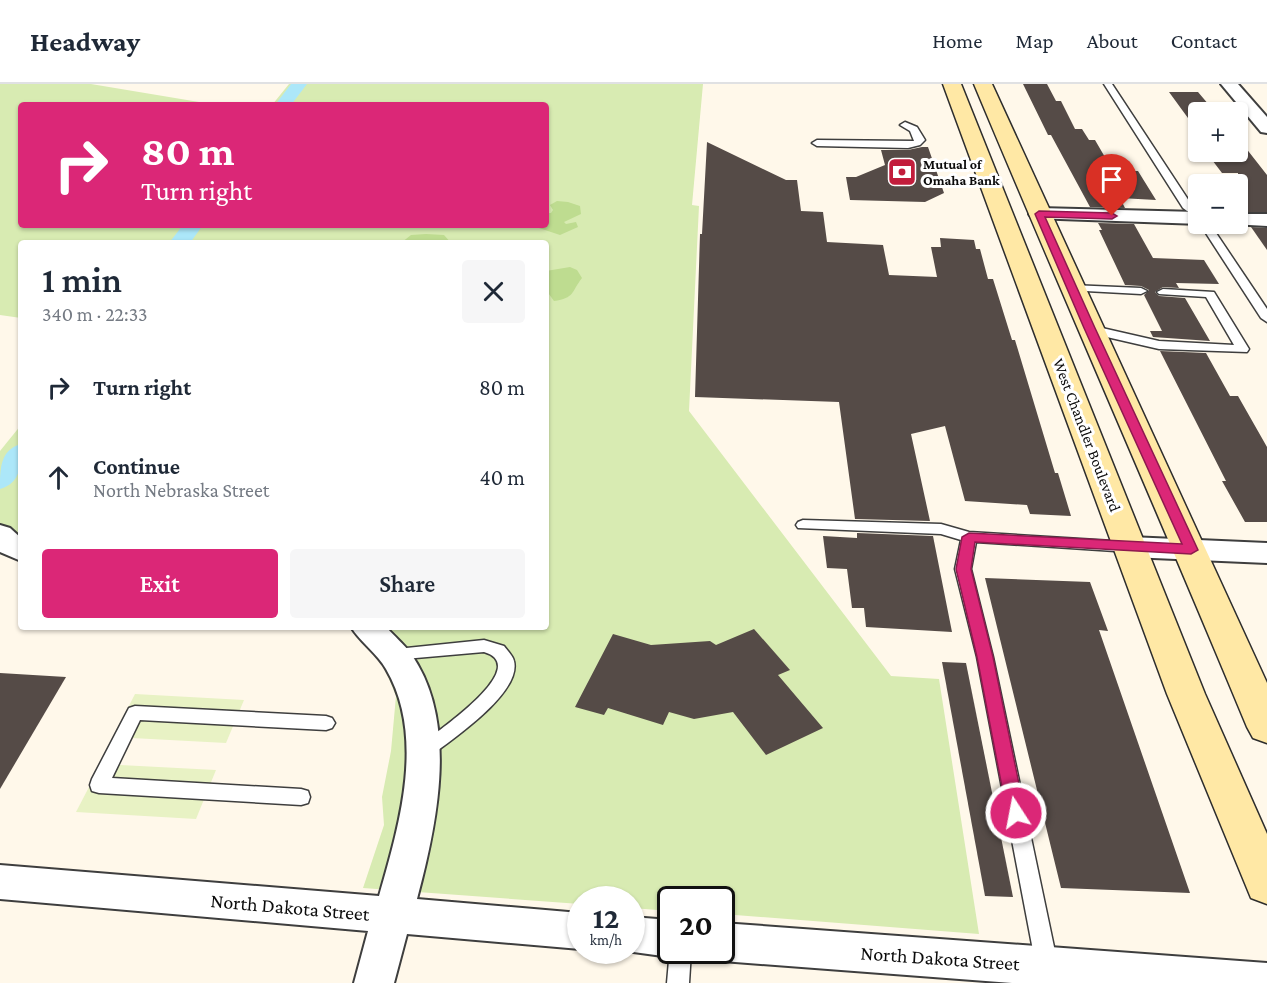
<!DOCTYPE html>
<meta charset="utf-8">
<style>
:root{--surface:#fff;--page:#f6f6f7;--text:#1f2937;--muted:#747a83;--line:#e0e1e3;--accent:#db2777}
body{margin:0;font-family:"Crimson Pro",serif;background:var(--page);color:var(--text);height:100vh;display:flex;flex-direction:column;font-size:22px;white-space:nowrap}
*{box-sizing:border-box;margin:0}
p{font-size:20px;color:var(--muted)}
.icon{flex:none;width:33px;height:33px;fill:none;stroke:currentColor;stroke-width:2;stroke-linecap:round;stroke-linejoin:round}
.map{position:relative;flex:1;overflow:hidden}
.details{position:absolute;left:18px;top:156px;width:531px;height:390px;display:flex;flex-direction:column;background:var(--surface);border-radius:6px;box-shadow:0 2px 4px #0004}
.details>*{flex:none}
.banner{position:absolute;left:18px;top:18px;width:531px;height:126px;border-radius:6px;box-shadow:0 2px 4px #0004;background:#db2777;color:#fff;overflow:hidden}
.tools{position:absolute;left:1188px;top:18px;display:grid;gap:12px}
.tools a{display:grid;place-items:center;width:60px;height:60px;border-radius:6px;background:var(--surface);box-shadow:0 2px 4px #0004;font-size:30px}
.speed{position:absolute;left:567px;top:802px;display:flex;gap:12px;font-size:30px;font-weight:700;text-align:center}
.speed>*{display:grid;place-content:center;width:78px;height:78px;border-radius:50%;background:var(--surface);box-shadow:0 2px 4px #0004;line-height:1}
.speed small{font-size:15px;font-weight:400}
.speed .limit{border:3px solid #111;border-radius:9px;background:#fff;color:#111}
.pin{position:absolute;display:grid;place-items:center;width:51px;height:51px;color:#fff;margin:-62px -26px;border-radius:50% 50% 50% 0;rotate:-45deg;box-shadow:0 0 6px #0007}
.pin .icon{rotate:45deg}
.me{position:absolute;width:66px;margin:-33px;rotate:349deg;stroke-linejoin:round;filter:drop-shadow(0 0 4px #0008)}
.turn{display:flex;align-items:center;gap:21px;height:126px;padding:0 24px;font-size:27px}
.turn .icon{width:78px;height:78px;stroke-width:2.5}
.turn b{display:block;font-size:42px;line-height:51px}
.round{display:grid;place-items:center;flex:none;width:63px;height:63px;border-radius:6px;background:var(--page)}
.summary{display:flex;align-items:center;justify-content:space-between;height:102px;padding:0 24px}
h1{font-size:36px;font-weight:600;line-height:45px}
.cta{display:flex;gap:12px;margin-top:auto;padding:12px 24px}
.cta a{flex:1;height:69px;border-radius:6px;background:var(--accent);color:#fff;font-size:24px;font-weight:600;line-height:69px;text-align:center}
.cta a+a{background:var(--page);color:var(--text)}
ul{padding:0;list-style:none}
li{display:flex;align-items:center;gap:18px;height:90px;padding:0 24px}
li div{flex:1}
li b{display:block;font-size:22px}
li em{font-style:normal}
header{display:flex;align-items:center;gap:36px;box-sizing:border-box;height:84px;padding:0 30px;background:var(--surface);border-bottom:2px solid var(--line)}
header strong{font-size:28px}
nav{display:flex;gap:33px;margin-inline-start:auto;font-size:21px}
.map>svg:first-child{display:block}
.green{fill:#d8ebb2}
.forest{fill:#bedc90}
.pitch{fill:#e8f2c4}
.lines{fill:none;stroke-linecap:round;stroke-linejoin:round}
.canal{fill:#ace7f9;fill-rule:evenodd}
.building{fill:#554b47}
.lane-casing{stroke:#3e3e3e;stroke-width:3}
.street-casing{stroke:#3e3e3e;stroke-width:4}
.secondary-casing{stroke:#2d2d2d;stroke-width:3}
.lane{fill:#fff;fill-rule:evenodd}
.street{fill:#fff;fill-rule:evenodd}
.secondary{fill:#ffe8a5;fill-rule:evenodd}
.route{fill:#db2777;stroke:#8e194d;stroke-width:1.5}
.labels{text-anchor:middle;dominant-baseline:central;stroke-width:6;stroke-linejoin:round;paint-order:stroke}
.far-poi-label{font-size:14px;font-weight:bold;fill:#0b0b0b;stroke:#fff;text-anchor:start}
.street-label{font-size:16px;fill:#0b0b0b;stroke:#fff}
.near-street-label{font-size:20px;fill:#0b0b0b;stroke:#fff}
</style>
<header>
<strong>Headway</strong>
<nav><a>Home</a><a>Map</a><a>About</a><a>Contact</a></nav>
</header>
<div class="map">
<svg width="1267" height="899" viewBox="0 0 1267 899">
<rect width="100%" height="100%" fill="#fff8ea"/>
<!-- green -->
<g class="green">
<polygon points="0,0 91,0 217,21 21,21 21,141 546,141 546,21 272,21 289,0 703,0 692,121 699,122 689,327 891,592 939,595 979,850 722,830 722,816 670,816 670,827 632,824 632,816 580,816 580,820 363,804 384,741 382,713 391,667 396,612 383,580 354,543 546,543 546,159 21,159 21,234 0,231"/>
<polygon points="21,341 21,467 0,451 0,367"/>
</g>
<!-- forest -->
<g class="forest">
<polygon points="557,117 568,118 580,122 581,130 564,138 566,140 576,138 578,143 560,151 530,141 546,141 546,125 546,129 551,129 553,126 550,121"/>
<polygon points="426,150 444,151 451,159 401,159 411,151"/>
<path d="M570,183L577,186L582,194C571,208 575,214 554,217L546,206V187Z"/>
</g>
<!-- pitch -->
<g class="pitch">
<polygon points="135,610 244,616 226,659 113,653"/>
<polygon points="101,680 216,686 196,735 76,728"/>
</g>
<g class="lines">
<!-- canal -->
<g class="canal">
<polygon points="291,0 307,0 291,21 275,21"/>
<polygon points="183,141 203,141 190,159 169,159"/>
<path d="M21,360C21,379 22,399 0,405C0,385 0,366 21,360Z"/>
</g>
</g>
<!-- building -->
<g class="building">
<polygon points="1023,0 1047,0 1056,17 1061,17 1075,45 1082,45 1089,56 1095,56 1113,87 1138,87 1156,116 1120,114 1125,124 1090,123 1051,51 1048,51"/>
<polygon points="1169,8 1198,8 1215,28 1198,28 1198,57 1189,45 1196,45"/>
<polygon points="1238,54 1267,91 1267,128 1240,128 1238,125 1238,89 1222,89 1206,68 1238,68"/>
<polygon points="707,58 786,96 797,96 801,127 823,128 827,158 883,161 889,191 937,193 931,163 941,163 940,154 974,156 976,165 980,165 988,195 993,195 1012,256 1015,256 1055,389 1058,389 1071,432 1030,430 1027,421 965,417 945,342 911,350 930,437 855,435 839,318 695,313 700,150 702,150"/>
<polygon points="922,63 928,63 944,109 925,118 850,116 846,93 856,93 885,81 881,66 908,66"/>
<polygon points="1098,139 1134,140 1153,174 1204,176 1219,200 1176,199 1179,204 1163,203 1155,208 1159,212 1185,214 1210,257 1153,253 1150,247 1162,247 1144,211 1149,206 1141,202 1125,201 1099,146 1102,146"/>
<polygon points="1251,143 1267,144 1267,166"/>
<polygon points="1160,267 1206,269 1230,312 1238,312 1267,363 1267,438 1245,438 1222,397 1226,397"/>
<polygon points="857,449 933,452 952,548 866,543 864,524 852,524 847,485 827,484 823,452 857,454"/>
<polygon points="985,494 1090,498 1108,547 1099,546 1190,809 1061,804"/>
<polygon points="754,545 790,586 778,591 823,644 766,671 733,628 694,635 669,628 663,641 608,624 604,631 575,623 613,550 651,561 710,557 716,561"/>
<polygon points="942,578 966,579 1013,813 985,812"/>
<polygon points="0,589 66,593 0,705"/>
</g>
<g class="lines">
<!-- lane casing -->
<g class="lane-casing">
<g id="lane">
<polygon points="1104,0 1112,0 1191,120 1198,127 1198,135 1183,124"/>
<polygon points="905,38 917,43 925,56 920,61 908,64 817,62 812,59 817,56 914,57 910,47 900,41"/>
<polygon points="1200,140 1210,140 1267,225 1267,238 1261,234"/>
<polygon points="1071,201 1141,204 1147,207 1141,210 1067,206 1065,204"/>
<polygon points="1163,205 1214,208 1249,265 1247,268 1159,265 1085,248 1083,245 1089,241 1159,257 1234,261 1206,213 1159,210 1157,208"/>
<polygon points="803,436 941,440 969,448 1130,458 1138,463 1130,468 976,458 971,485 993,573 1058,882 1055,889 1047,892 1039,889 1036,882 977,573 955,485 961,456 941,450 798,444 796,441 798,438"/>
<path d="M484,556L504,562C507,566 513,572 514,577C522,609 451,656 429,673L423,675L417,673L414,668L417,663C431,652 535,583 484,568L393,576L387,574L385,570L387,566Z"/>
<polygon points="135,622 326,632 332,634 335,639 332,644 326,646 140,636 112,694 301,705 308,707 310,713 308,719 301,721 99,709 92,707 90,701 92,695 129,624"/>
<polygon points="670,865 670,867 691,867 689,899 667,899"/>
</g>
</g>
<!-- street casing -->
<g class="street-casing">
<g id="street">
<polygon points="1221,0 1238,0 1267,33 1267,49 1261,48"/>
<polygon points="1039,124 1198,128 1200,140 1032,134 1029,130 1032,126"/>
<polygon points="1238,130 1267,130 1267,142 1231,140 1238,140"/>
<polygon points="0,441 10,444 21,454 21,477 0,468"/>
<polygon points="1130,453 1267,459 1267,479 1130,473 1120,470 1116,463 1120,456"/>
<path d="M351,543H386C394,552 404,560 411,570C459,638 437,740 417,815L580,829V865L407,850L394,899H354L368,847L0,815V781L379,812C399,742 426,653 386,585C377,569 361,559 351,543Z"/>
<polygon points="632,833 670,836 670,867 684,867 670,873 626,867 632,867"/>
<polygon points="722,839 1267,879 1267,899 1012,899 722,877 708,871 706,867 722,867"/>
</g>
</g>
<!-- secondary casing -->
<g class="secondary-casing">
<g id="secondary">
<polygon points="943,0 961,0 1205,610 1267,750 1267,820 1251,814 1167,610"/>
<path d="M974,0H992L1267,599V659L1253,654L1247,643C1158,428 1064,215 974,0Z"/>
</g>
</g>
<!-- lane -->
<use href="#lane" class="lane"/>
<!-- street -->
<use href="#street" class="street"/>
<!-- secondary -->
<use href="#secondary" class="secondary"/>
</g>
<!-- route -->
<polygon class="route" points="1039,127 1112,129 1117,132 1112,135 1045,133 1095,244 1198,466 1191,470 975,458 971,485 993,573 1025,729 1022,734 1016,736 1010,734 1007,729 977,573 956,485 962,453 969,449 1182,460 1084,244 1035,130"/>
<!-- icons -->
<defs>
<g id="bank-square" transform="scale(1.5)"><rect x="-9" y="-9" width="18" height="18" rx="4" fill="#c21d3c" stroke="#fff"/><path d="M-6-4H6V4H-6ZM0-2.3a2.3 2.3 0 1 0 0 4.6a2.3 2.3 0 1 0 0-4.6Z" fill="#fff"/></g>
</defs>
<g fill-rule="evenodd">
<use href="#bank-square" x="902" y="88"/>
</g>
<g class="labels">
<!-- far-poi labels -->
<g class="far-poi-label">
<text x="923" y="80">Mutual of<tspan x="923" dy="16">Omaha Bank</tspan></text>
</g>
<!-- street labels -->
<g class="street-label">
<text transform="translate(1087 351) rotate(69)">West Chandler Boulevard</text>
</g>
<!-- near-street labels -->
<g class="near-street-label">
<text transform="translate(290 823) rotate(5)">North Dakota Street</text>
<text transform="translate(940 874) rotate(4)">North Dakota Street</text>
</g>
</g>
</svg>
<div class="tools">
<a>+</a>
<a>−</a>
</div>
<div class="speed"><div>12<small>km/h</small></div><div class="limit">20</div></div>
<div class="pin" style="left:1112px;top:132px;background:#d93025"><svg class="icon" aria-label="arrive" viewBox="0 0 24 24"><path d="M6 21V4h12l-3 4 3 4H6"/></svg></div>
<svg class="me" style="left:1016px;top:729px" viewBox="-20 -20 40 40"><circle r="17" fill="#db2777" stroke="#fff" stroke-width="3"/><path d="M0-11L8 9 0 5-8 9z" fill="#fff"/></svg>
<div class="banner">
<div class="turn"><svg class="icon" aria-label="right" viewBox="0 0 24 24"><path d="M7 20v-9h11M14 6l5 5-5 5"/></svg><div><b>80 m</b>Turn right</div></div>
</div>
<section class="details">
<div class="summary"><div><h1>1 min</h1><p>340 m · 22:33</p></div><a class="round"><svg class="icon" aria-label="close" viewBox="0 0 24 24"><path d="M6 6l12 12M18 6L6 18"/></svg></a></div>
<ul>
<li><svg class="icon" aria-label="right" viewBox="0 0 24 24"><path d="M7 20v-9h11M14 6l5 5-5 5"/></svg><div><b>Turn right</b></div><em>80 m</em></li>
<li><svg class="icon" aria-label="ahead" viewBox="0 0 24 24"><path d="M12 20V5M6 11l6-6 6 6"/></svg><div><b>Continue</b><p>North Nebraska Street</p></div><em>40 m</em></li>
</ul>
<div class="cta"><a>Exit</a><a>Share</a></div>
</section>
</div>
